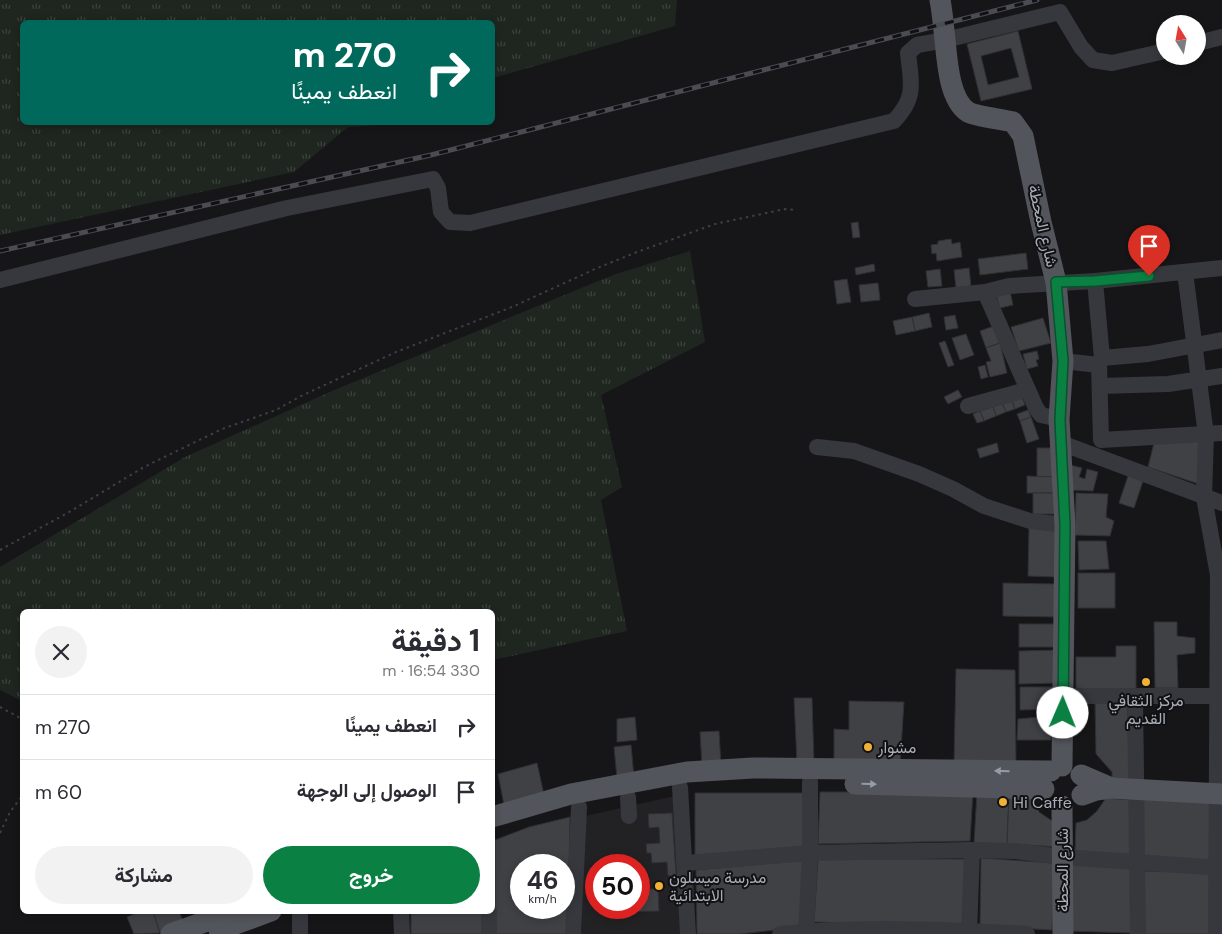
<!DOCTYPE html>
<html lang="ar">
<meta charset="utf-8">
<style>
:root{--surface:#fff;--page:#f2f2f3;--text:#2b2b33;--muted:#7c7c81;--line:#e1e1e2;--accent:#0b8043}
body{margin:0;font-family:"DM Sans",Vazirmatn,sans-serif;background:var(--page);color:var(--text);direction:rtl;height:100vh;display:flex;flex-direction:column;font-size:19px;white-space:nowrap}
*{box-sizing:border-box;margin:0}
p{font-size:16px;color:var(--muted)}
.icon{flex:none;width:28px;height:28px;fill:none;stroke:currentColor;stroke-width:2;stroke-linecap:round;stroke-linejoin:round}
.map{position:relative;flex:1;overflow:hidden;direction:ltr}
.details{position:absolute;left:20px;top:609px;width:475px;height:305px;display:flex;flex-direction:column;background:var(--surface);border-radius:8px;box-shadow:0 2px 8px #0003;direction:rtl}
.details>*{flex:none}
.guide{position:absolute;left:20px;top:20px;width:475px;height:105px;border-radius:8px;box-shadow:0 2px 8px #0003;direction:rtl;background:#00695c;color:#fff;overflow:hidden}
.needle{width:32px;rotate:349deg}
.tools{position:absolute;left:1156px;top:15px;display:grid;gap:10px}
.tools a{display:grid;place-items:center;width:50px;height:50px;border-radius:50%;background:var(--surface);box-shadow:0 2px 8px #0003;font-size:25px}
.speed{position:absolute;left:510px;top:854px;display:flex;gap:10px;font-size:25px;font-weight:700;text-align:center}
.speed>*{display:grid;place-content:center;width:65px;height:65px;border-radius:50%;background:var(--surface);box-shadow:0 2px 8px #0003;line-height:1}
.speed small{font-size:12px;font-weight:400}
.speed .limit{border:8px solid #d22;background:#fff;color:#111}
.pin{position:absolute;display:grid;place-items:center;width:42px;height:42px;color:#fff;margin:-51px -21px;border-radius:50% 50% 50% 0;rotate:-45deg;box-shadow:0 0 5px #0007}
.pin .icon{rotate:45deg}
.me{position:absolute;width:55px;margin:-28px;rotate:1deg;stroke-linejoin:round;filter:drop-shadow(0 0 4px #0008)}
.turn{display:flex;align-items:center;gap:18px;height:105px;padding:0 15px;font-size:22px}
.turn .icon{width:65px;height:65px;stroke-width:2.5}
.turn b{display:block;font-size:35px;line-height:42px}
.round{display:grid;place-items:center;flex:none;width:52px;height:52px;border-radius:26px;background:var(--page)}
.head{display:flex;align-items:center;justify-content:space-between;height:85px;padding:0 15px}
h1{font-size:30px;font-weight:700;line-height:38px}
.action{display:flex;gap:10px;margin-top:auto;padding:10px 15px}
.action a{flex:1;height:58px;border-radius:30px;background:var(--accent);color:#fff;font-size:20px;font-weight:700;line-height:58px;text-align:center}
.action a+a{background:var(--page);color:var(--text)}
ul{padding:0;list-style:none}
li{display:flex;align-items:center;gap:15px;height:65px;padding:0 15px;border-top:1px solid var(--line)}
li div{flex:1}
li b{display:block;font-size:19px}
li em{font-style:normal}
.map>svg:first-child{display:block}
.built{fill:#222225;fill-rule:evenodd}
.grass{fill:url(#grass-tufts)}
.building{fill:#404145;stroke:#303034;fill-rule:evenodd}
.lines{fill:none;stroke-linecap:round;stroke-linejoin:round}
.path{stroke:#3d3f44;stroke-width:2;stroke-dasharray:2.5 4;stroke-linecap:butt}
.minor{stroke:#37383d;stroke-width:16}
.major{stroke:#53555c;stroke-width:21}
.rail-casing{stroke:#4a4c52;stroke-width:5}
.rail{stroke:#111113;stroke-width:3;stroke-dasharray:9;stroke-linecap:butt}
.oneway{fill:#979ba6}
.route-casing{stroke:#07532c;stroke-width:12}
.route{stroke:#0b8043;stroke-width:9}
.poi-dot{fill:#f2b134;stroke:#111113;stroke-width:2}
.labels{text-anchor:middle;dominant-baseline:central;stroke-width:4;stroke-linejoin:round;paint-order:stroke}
.street-label{font-size:16px;fill:#a8adb8;stroke:#111113}
.poi-label{font-size:16px;fill:#a8adb8;stroke:#111113;text-anchor:start}
</style>
<div class="map">
<svg width="1222" height="934" viewBox="0 0 1222 934">
<defs>
<pattern id="grass-tufts" width="24" height="20" patternUnits="userSpaceOnUse" patternTransform="scale(1.25)"><rect width="24" height="20" fill="#1e261f"/><path d="M3 7l-1-3M5 7V3M7 7l1-3M15 17l-1-3M17 17v-4M19 17l1-3" fill="none" stroke="#3c433d"/></pattern>
</defs>
<rect width="100%" height="100%" fill="#161618"/>
<!-- built -->
<path class="built" d="M675,796L682,934H581L585,816ZM596,865H639V908H596Z"/>
<!-- grass -->
<g class="grass">
<polygon points="0,0 677,0 675,26 493,78 492,22 22,22 22,122 416,123 348,127 294,172 0,235"/>
<polygon points="690,251 705,342 601,395 622,487 601,500 627,631 493,660 492,611 22,611 22,701 0,690 0,567 185,457 332,391 613,275"/>
</g>
<!-- building -->
<g class="building">
<path d="M1018,31L1032,89L981,101L967,44ZM1011,48L1019,77L988,85L981,56Z"/>
<polygon points="858,222 860,237 853,238 851,223"/>
<polygon points="951,239 952,244 960,242 962,257 937,261 936,253 932,254 931,245 938,244 938,241"/>
<polygon points="1026,253 1028,269 980,275 978,259"/>
<polygon points="874,264 875,271 856,275 855,268"/>
<polygon points="969,268 971,286 956,288 954,270"/>
<polygon points="940,269 942,286 928,287 926,271"/>
<polygon points="847,279 851,302 837,304 834,281"/>
<polygon points="878,283 880,300 861,302 859,285"/>
<polygon points="1010,291 1013,305 1000,308 996,295"/>
<polygon points="929,313 932,327 915,331 912,317"/>
<polygon points="955,315 958,328 946,330 944,317"/>
<polygon points="912,317 915,331 896,335 893,321"/>
<polygon points="1043,318 1051,343 1019,351 1011,327"/>
<polygon points="994,326 1000,343 986,348 980,331"/>
<polygon points="966,334 974,355 960,360 952,338"/>
<polygon points="945,341 954,365 948,367 939,343"/>
<polygon points="1000,343 1007,373 990,377 986,362 991,361 986,348"/>
<polygon points="1037,351 1039,359 1036,360 1038,366 1027,369 1023,354"/>
<polygon points="985,365 988,377 981,379 978,367"/>
<polygon points="958,390 962,397 948,404 944,397"/>
<polygon points="1021,394 1025,405 1015,409 1011,398"/>
<polygon points="1011,399 1015,409 1006,412 1002,403"/>
<polygon points="1002,403 1006,412 996,416 993,407"/>
<polygon points="993,407 996,416 984,421 980,411"/>
<polygon points="1028,410 1031,417 1020,421 1017,414"/>
<polygon points="980,411 984,421 977,423 973,414"/>
<polygon points="1031,417 1039,439 1027,443 1020,421"/>
<polygon points="1201,441 1199,484 1148,467 1154,443"/>
<polygon points="997,443 999,452 980,458 977,449"/>
<rect x="1037" y="448" width="18" height="29"/>
<polygon points="1070,465 1082,468 1079,477 1085,479 1087,469 1098,472 1093,491 1070,490"/>
<polygon points="1027,476 1055,477 1055,493 1027,493"/>
<polygon points="1128,476 1143,481 1134,508 1119,503"/>
<rect x="1033" y="493" width="22" height="21"/>
<polygon points="1076,493 1108,494 1106,517 1114,521 1110,536 1075,535"/>
<polygon points="1029,528 1057,528 1056,577 1028,576"/>
<polygon points="1078,541 1106,541 1109,569 1079,570"/>
<rect x="1078" y="573" width="37" height="35"/>
<polygon points="1003,583 1055,584 1056,617 1003,616"/>
<polygon points="1154,622 1177,622 1177,636 1195,638 1195,653 1177,655 1178,688 1155,688"/>
<rect x="1019" y="624" width="40" height="23"/>
<polygon points="1116,646 1136,646 1136,691 1076,692 1076,657 1116,657"/>
<polygon points="1058,650 1059,683 1019,684 1019,651"/>
<polygon points="956,669 1015,670 1016,764 954,763"/>
<polygon points="1020,687 1059,687 1059,709 1020,710"/>
<polygon points="794,698 812,698 814,764 797,763"/>
<polygon points="849,701 904,702 900,765 834,764 834,729 849,730"/>
<polygon points="1095,702 1127,702 1130,781 1112,783 1112,772 1096,754"/>
<polygon points="1051,716 1051,740 1017,740 1018,719"/>
<polygon points="635,717 637,740 617,742 617,719"/>
<polygon points="719,731 721,765 702,766 700,732"/>
<polygon points="631,745 634,777 617,778 614,747"/>
<polygon points="537,763 544,795 504,805 498,774"/>
<polygon points="820,792 973,792 970,841 818,844"/>
<polygon points="695,793 805,793 806,849 695,856"/>
<polygon points="977,793 1009,795 1007,844 974,843"/>
<polygon points="1009,795 1032,796 1039,812 1058,825 1059,847 1007,844"/>
<polygon points="1143,795 1212,799 1211,862 1142,859"/>
<polygon points="1106,798 1132,800 1133,858 1075,853 1076,823 1087,820 1097,811"/>
<polygon points="672,813 676,875 668,876 667,862 652,863 651,853 647,853 646,844 660,843 659,827 649,828 648,814"/>
<path d="M570,817L568,934H495V840L529,827ZM521,865H564V908H521Z"/>
<polygon points="981,858 1054,863 1052,930 980,926"/>
<polygon points="818,859 967,859 963,926 814,922"/>
<polygon points="805,860 801,927 740,934 697,934 696,870"/>
<polygon points="1070,863 1132,868 1132,933 1068,931"/>
<polygon points="1143,871 1210,873 1211,934 1143,934"/>
<polygon points="640,889 658,889 659,911 624,912 625,916 616,917 615,908 639,908"/>
<polygon points="141,911 153,911 160,933 134,934 127,917"/>
<polygon points="153,911 179,911 184,924 160,933"/>
<rect x="411" y="911" width="72" height="23"/>
</g>
<g class="lines">
<!-- path -->
<g class="path">
<polyline points="0,550 71,511 144,467 222,429 276,410 301,396 396,352 512,307 595,269 637,252 715,224 785,209 795,210"/>
<polyline points="0,707 22,719"/>
<polyline points="0,833 10,812 22,796"/>
</g>
<!-- minor -->
<g class="minor">
<polyline points="1198,43 1222,37"/>
<polyline points="1185,272 1206,435 1204,497 1218,575 1216,934"/>
<path d="M0,280L287,208L433,179L438,188L441,212L450,222L470,223L894,121C917,97 911,83 908,53L917,45L945,40L1060,12L1081,47L1093,60L1112,63L1165,51"/>
<polyline points="1095,281 1102,358 1099,365 1101,440 1222,433"/>
<polyline points="985,292 1036,408 1041,415 1059,419"/>
<polyline points="915,299 985,292 1009,286 1095,281 1222,268"/>
<polyline points="1102,358 1148,354 1222,340"/>
<polyline points="1063,361 1099,365"/>
<polyline points="1100,386 1168,384 1222,376"/>
<polyline points="968,406 1026,390"/>
<polyline points="1061,443 1222,503"/>
<polyline points="817,447 854,451 919,474 953,489 984,506 1030,521 1065,525"/>
<polyline points="1063,696 1222,696"/>
<polyline points="1135,696 1138,934"/>
<polyline points="680,787 688,934"/>
<polyline points="628,797 629,816"/>
<polyline points="685,863 810,853 972,850 1015,851 1063,857 1222,868"/>
<polyline points="300,911 300,934"/>
<polyline points="401,911 402,934"/>
<polyline points="489,934 489,911"/>
<polyline points="573,934 579,807"/>
<path d="M780,934C861,926 945,929 1027,934"/>
<polyline points="806,934 810,853 810,782"/>
<polyline points="969,934 972,850"/>
</g>
<!-- major -->
<g class="major">
<path d="M940,0C942,10 943,21 944,31C947,53 947,98 968,112C977,117 1002,119 1013,122L1023,136L1041,222L1056,282L1063,361L1059,419L1065,525L1062,766"/>
<polyline points="1081,775 1111,788"/>
<polyline points="855,784 1044,789"/>
<polyline points="1082,795 1096,790 1111,788 1222,794"/>
<polyline points="1062,806 1063,934"/>
<polyline points="492,817 571,794 687,772 753,768 1051,771"/>
<polyline points="219,930 271,911"/>
<polyline points="171,934 235,911"/>
</g>
<!-- rail casing -->
<g class="rail-casing">
<polyline id="rail" points="0,251 431,155 1037,0"/>
</g>
<!-- rail -->
<use href="#rail" class="rail"/>
</g>
<!-- one-way arrows -->
<defs><path id="oneway-solid" d="M-6-.8H1V-3.2L6.5 0L1 3.2V.8H-6Z" transform="scale(1.25)"/></defs>
<g class="oneway">
<use href="#oneway-solid" transform="translate(1002 771) rotate(-179)"/>
<use href="#oneway-solid" transform="translate(869 784) rotate(2)"/>
</g>
<g class="lines">
<!-- route casing -->
<g class="route-casing">
<polyline id="route" points="1063,713 1065,525 1060,420 1063,361 1056,282 1095,281 1149,276"/>
</g>
<!-- route -->
<use href="#route" class="route"/>
</g>
<!-- markers -->
<g class="poi-dot">
<circle cx="1146" cy="682" r="5"/>
<circle cx="868" cy="747" r="5"/>
<circle cx="1003" cy="802" r="5"/>
<circle cx="659" cy="886" r="5"/>
</g>
<g class="labels">
<!-- street labels -->
<g class="street-label">
<text transform="translate(1043 226) rotate(77)">شارع المحطة</text>
<text transform="translate(1062 870) rotate(-90)">شارع المحطة</text>
</g>
<!-- poi labels -->
<g class="poi-label">
<text x="1146" y="700" text-anchor="middle">مركز الثقافي<tspan x="1146" dy="18">القديم</tspan></text>
<text x="878" y="747">مشوار</text>
<text x="1013" y="802">Hi Caffe</text>
<text x="669" y="877">مدرسة ميسلون<tspan x="669" dy="18">الابتدائية</tspan></text>
</g>
</g>
</svg>
<div class="tools">
<a><svg class="needle" viewBox="-14 -14 28 28"><path d="M0-13l5 13h-10z" fill="#e53935"/><path d="M0 13l5-13h-10z" fill="#7c7c81"/></svg></a>
</div>
<div class="speed"><div>46<small>km/h</small></div><div class="limit">50</div></div>
<div class="pin" style="left:1149px;top:276px;background:#d93025"><svg class="icon" aria-label="arrive" viewBox="0 0 24 24"><path d="M6 21V4h12l-3 4 3 4H6"/></svg></div>
<svg class="me" style="left:1063px;top:713px" viewBox="-20 -20 40 40"><circle r="19" fill="#fff"/><path d="M0-13L10 11 0 6-10 11z" fill="#0b8043"/></svg>
<div class="guide">
<div class="turn"><svg class="icon" aria-label="right" viewBox="0 0 24 24"><path d="M7 20v-9h11M14 6l5 5-5 5"/></svg><div><b>270 m</b>انعطف يمينًا</div></div>
</div>
<section class="details">
<div class="head"><div><h1>1 دقيقة</h1><p>330 m · 16:54</p></div><a class="round"><svg class="icon" aria-label="close" viewBox="0 0 24 24"><path d="M6 6l12 12M18 6L6 18"/></svg></a></div>
<ul>
<li><svg class="icon" aria-label="right" viewBox="0 0 24 24"><path d="M7 20v-9h11M14 6l5 5-5 5"/></svg><div><b>انعطف يمينًا</b></div><em>270 m</em></li>
<li><svg class="icon" aria-label="arrive" viewBox="0 0 24 24"><path d="M6 21V4h12l-3 4 3 4H6"/></svg><div><b>الوصول إلى الوجهة</b></div><em>60 m</em></li>
</ul>
<div class="action"><a>خروج</a><a>مشاركة</a></div>
</section>
</div>
